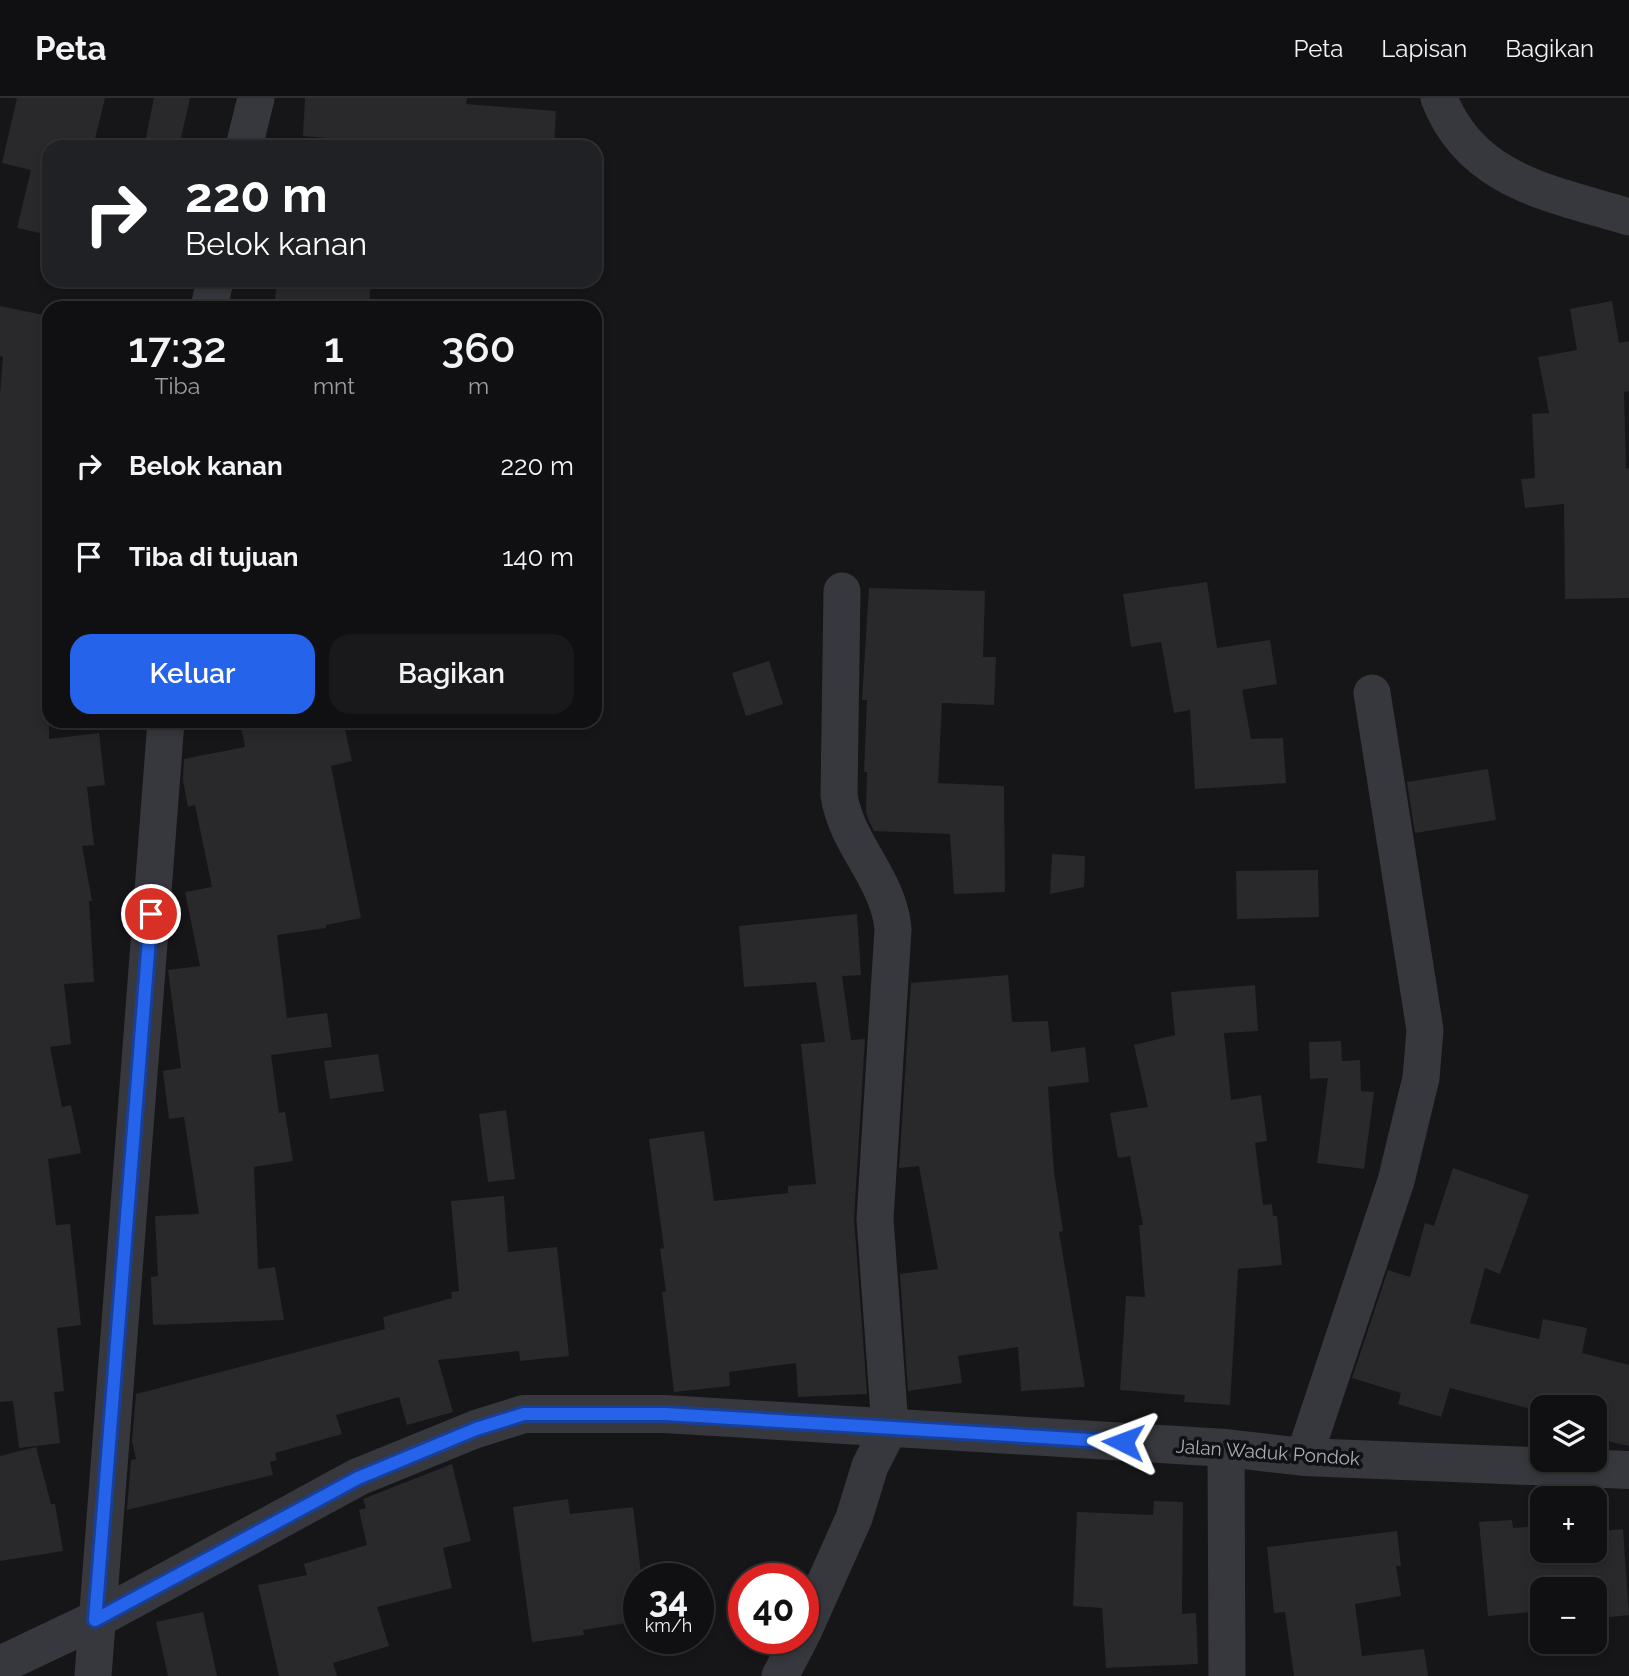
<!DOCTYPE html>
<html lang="id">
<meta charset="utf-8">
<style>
:root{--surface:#101012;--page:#19191b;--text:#f1f3f6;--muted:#9c9d9f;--line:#303032;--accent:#2563eb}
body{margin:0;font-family:Raleway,sans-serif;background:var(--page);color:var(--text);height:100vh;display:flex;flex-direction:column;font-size:26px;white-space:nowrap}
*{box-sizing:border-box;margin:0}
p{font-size:23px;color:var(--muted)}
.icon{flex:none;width:38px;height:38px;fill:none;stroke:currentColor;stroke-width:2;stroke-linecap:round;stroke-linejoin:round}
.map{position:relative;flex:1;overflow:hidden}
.drawer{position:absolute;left:42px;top:203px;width:560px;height:427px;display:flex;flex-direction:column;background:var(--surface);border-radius:21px;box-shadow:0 4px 10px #0003,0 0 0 2px var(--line)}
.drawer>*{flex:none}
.top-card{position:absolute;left:42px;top:42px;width:560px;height:147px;border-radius:21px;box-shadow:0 4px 10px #0003,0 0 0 2px var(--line);background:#202124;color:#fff;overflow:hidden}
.controls{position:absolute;left:1530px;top:1297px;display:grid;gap:14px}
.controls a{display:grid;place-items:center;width:77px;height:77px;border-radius:14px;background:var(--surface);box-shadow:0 4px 10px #0003,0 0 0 2px var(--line);font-size:35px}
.speed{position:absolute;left:623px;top:1465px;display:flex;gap:14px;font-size:35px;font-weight:700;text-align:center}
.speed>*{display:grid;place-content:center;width:91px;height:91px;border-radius:50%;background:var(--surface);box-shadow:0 4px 10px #0003,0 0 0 2px var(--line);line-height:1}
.speed small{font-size:18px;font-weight:400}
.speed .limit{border:10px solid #d22;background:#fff;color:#111}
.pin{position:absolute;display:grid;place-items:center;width:60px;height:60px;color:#fff;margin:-30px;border:4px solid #fff;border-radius:50%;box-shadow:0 2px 7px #0007}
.me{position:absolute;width:77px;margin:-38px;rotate:273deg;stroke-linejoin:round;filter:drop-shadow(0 0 5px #0008)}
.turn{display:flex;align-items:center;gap:24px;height:147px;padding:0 28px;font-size:32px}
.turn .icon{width:91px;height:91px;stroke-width:2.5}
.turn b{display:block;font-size:49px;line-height:60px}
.eta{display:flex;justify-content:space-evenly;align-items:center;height:119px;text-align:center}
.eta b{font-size:42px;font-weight:600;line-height:49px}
.button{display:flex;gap:14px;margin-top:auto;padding:14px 28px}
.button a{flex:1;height:80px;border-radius:21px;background:var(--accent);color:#fff;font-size:28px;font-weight:600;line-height:80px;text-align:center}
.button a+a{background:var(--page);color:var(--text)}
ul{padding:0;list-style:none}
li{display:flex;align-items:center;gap:21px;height:91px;padding:0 28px}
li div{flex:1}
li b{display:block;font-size:26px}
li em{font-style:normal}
header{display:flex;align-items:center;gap:42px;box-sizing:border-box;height:98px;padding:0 35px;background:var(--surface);border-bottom:2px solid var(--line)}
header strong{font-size:33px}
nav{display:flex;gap:38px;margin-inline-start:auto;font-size:24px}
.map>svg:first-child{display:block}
.building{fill:#29292c}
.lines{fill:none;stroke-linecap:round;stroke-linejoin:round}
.minor{stroke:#37383d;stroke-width:37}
.tertiary{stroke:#37383d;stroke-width:38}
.route-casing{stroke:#184099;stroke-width:18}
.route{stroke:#2563eb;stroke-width:12}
.labels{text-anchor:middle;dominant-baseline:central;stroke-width:7;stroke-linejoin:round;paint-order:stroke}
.street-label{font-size:19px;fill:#a8adb8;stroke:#111113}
</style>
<header>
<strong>Peta</strong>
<nav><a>Peta</a><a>Lapisan</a><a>Bagikan</a></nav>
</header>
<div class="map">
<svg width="1629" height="1578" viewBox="0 0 1629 1578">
<rect width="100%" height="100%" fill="#161618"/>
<!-- building -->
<g class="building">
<polygon points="17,0 105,0 93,49 49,49 49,137 17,130 31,72 2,65"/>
<polygon points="154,0 190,0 179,49 144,49"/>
<polygon points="305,0 467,0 466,6 556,13 554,49 443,49 303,38"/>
<polygon points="277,182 371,182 369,209 320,205 320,210 274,210"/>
<polygon points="1612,203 1619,245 1629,243 1629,293 1624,294 1626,371 1629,370 1629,500 1565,501 1564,406 1525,410 1521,381 1535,380 1532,316 1549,315 1538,259 1577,252 1570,211"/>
<polygon points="0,208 49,218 49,641 99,635 105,687 87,689 94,747 82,748 92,803 89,803 94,884 64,886 71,946 50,949 62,1009 71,1007 81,1055 48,1061 56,1127 70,1126 81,1227 57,1230 64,1293 54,1294 60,1345 19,1350 13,1303 0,1304 0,297 3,259 0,258"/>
<polygon points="1207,484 1217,550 1270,542 1277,586 1242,592 1251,641 1283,640 1286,685 1195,691 1190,612 1174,615 1161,544 1131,549 1123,496"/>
<polygon points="869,490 985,493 983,559 996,559 994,607 942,605 938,685 1004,688 1005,794 954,796 950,736 874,733 869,723 866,714 867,674 864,674 867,602 862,602"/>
<polygon points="769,563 783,606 746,618 732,575"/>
<polygon points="240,623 343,623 352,663 331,668 361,820 326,827 326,830 277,837 287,920 327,915 332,949 271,957 279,1015 285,1014 293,1063 254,1069 258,1171 275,1169 284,1222 153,1227 151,1179 158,1178 155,1118 199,1116 184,1019 169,1021 163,973 181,970 168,872 200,868 185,794 212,789 195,707 188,709 183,682 184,661 245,649"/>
<polygon points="1488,671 1496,722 1415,735 1407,684"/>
<polygon points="1052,756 1085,758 1084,789 1050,796"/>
<polygon points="1318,772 1319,819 1237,821 1236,773"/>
<polygon points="857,816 861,877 842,878 851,942 865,941 854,1120 867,1296 798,1299 796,1265 729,1274 730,1288 674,1294 662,1194 666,1193 660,1151 664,1150 649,1041 704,1033 714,1103 788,1095 788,1088 816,1086 801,946 825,944 816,884 744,889 739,828"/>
<polygon points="1008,877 1012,924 1048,923 1051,954 1085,949 1089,984 1048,989 1054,1074 1063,1133 1059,1134 1085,1289 1021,1293 1018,1249 958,1258 962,1285 908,1293 900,1176 938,1171 919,1068 899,1070 911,885"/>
<polygon points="1255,887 1258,933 1224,935 1231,1002 1261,997 1267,1043 1255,1045 1263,1107 1272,1106 1273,1118 1277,1118 1282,1167 1238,1171 1230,1307 1184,1304 1185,1297 1120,1292 1126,1198 1145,1199 1139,1127 1143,1127 1130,1058 1118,1060 1110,1015 1148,1009 1134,947 1175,937 1171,894"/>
<polygon points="1341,943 1342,963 1360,962 1361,993 1374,994 1364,1071 1317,1065 1328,980 1310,981 1309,944"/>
<polygon points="378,956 384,993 330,1001 324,963"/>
<polygon points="506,1012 515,1081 488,1084 479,1016"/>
<polygon points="1453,1070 1529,1097 1500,1176 1485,1170 1470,1225 1539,1241 1543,1221 1587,1230 1582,1255 1629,1267 1629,1348 1594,1340 1594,1309 1542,1309 1542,1314 1450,1290 1441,1319 1398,1306 1401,1295 1352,1280 1388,1172 1410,1179 1425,1125 1434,1128"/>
<polygon points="504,1098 508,1154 557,1149 569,1258 520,1263 519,1253 438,1262 453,1314 407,1327 399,1299 336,1317 342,1336 275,1355 277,1362 270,1364 273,1377 127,1412 131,1362 136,1361 132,1343 136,1296 385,1231 383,1219 452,1200 451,1194 459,1193 451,1103"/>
<polygon points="36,1349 51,1406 55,1406 63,1453 0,1463 0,1358"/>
<polygon points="452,1366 471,1443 443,1450 452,1490 377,1509 389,1548 333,1565 337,1578 279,1578 258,1487 307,1477 304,1466 367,1447 359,1412 366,1410 363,1401"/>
<polygon points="568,1401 570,1416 633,1409 641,1475 639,1523 583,1532 584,1537 532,1544 513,1409"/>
<polygon points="1154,1403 1183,1404 1182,1516 1196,1515 1198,1566 1106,1570 1102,1510 1073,1508 1077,1414 1153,1417"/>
<polygon points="1512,1422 1513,1430 1542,1428 1542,1452 1594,1452 1594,1434 1623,1431 1629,1517 1594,1521 1594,1491 1542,1491 1542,1513 1488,1518 1479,1424"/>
<polygon points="1397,1433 1401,1468 1396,1468 1401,1498 1355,1506 1362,1558 1424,1551 1428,1578 1294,1578 1285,1514 1274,1515 1267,1449"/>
<polygon points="203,1514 217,1578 168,1578 156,1524"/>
</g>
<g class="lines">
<!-- minor -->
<g class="minor">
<path d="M1439,0C1471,84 1553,96 1629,119"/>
<polyline points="244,49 256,0"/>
<polyline points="209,210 215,182"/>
<polyline points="1226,1350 1227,1578"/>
<polyline points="1304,1359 1396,1083 1421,980 1425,932 1372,595"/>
<path d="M803,1534L854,1420L870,1368L890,1329L875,1121L893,831C889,781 846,746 839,697L842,493"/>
<polyline points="93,1578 166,623"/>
<polyline points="780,1578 800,1540"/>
</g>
<!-- tertiary -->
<polyline class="tertiary" points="0,1567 95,1522 358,1379 476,1331 524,1316 665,1316 1226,1350 1304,1359 1629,1372"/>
</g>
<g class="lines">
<!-- route casing -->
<g class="route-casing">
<polyline id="route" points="151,816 95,1522 358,1380 476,1331 524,1316 665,1316 1123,1344"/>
</g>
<!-- route -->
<use href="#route" class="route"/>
</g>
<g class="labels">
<!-- street labels -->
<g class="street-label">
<text transform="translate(1268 1354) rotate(4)">Jalan Waduk Pondok</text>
</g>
</g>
</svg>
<div class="controls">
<a><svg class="icon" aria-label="layers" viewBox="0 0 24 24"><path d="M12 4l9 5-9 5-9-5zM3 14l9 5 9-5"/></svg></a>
<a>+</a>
<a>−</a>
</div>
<div class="speed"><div>34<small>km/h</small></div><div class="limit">40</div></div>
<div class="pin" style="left:151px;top:816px;background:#d93025"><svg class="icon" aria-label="arrive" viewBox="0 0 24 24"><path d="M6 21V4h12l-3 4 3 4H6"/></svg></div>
<svg class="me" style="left:1123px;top:1344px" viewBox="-20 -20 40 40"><path d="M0-17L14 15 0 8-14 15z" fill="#2563eb" stroke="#fff" stroke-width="4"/></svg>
<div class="top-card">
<div class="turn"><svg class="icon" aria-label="right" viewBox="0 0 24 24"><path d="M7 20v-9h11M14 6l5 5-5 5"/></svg><div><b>220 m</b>Belok kanan</div></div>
</div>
<section class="drawer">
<div class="eta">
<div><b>17:32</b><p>Tiba</p></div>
<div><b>1</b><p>mnt</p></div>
<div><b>360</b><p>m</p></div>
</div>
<ul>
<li><svg class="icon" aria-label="right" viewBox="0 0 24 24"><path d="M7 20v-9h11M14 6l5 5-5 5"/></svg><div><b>Belok kanan</b></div><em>220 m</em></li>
<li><svg class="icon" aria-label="arrive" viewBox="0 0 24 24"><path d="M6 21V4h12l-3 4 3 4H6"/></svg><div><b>Tiba di tujuan</b></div><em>140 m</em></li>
</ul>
<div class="button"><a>Keluar</a><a>Bagikan</a></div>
</section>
</div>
